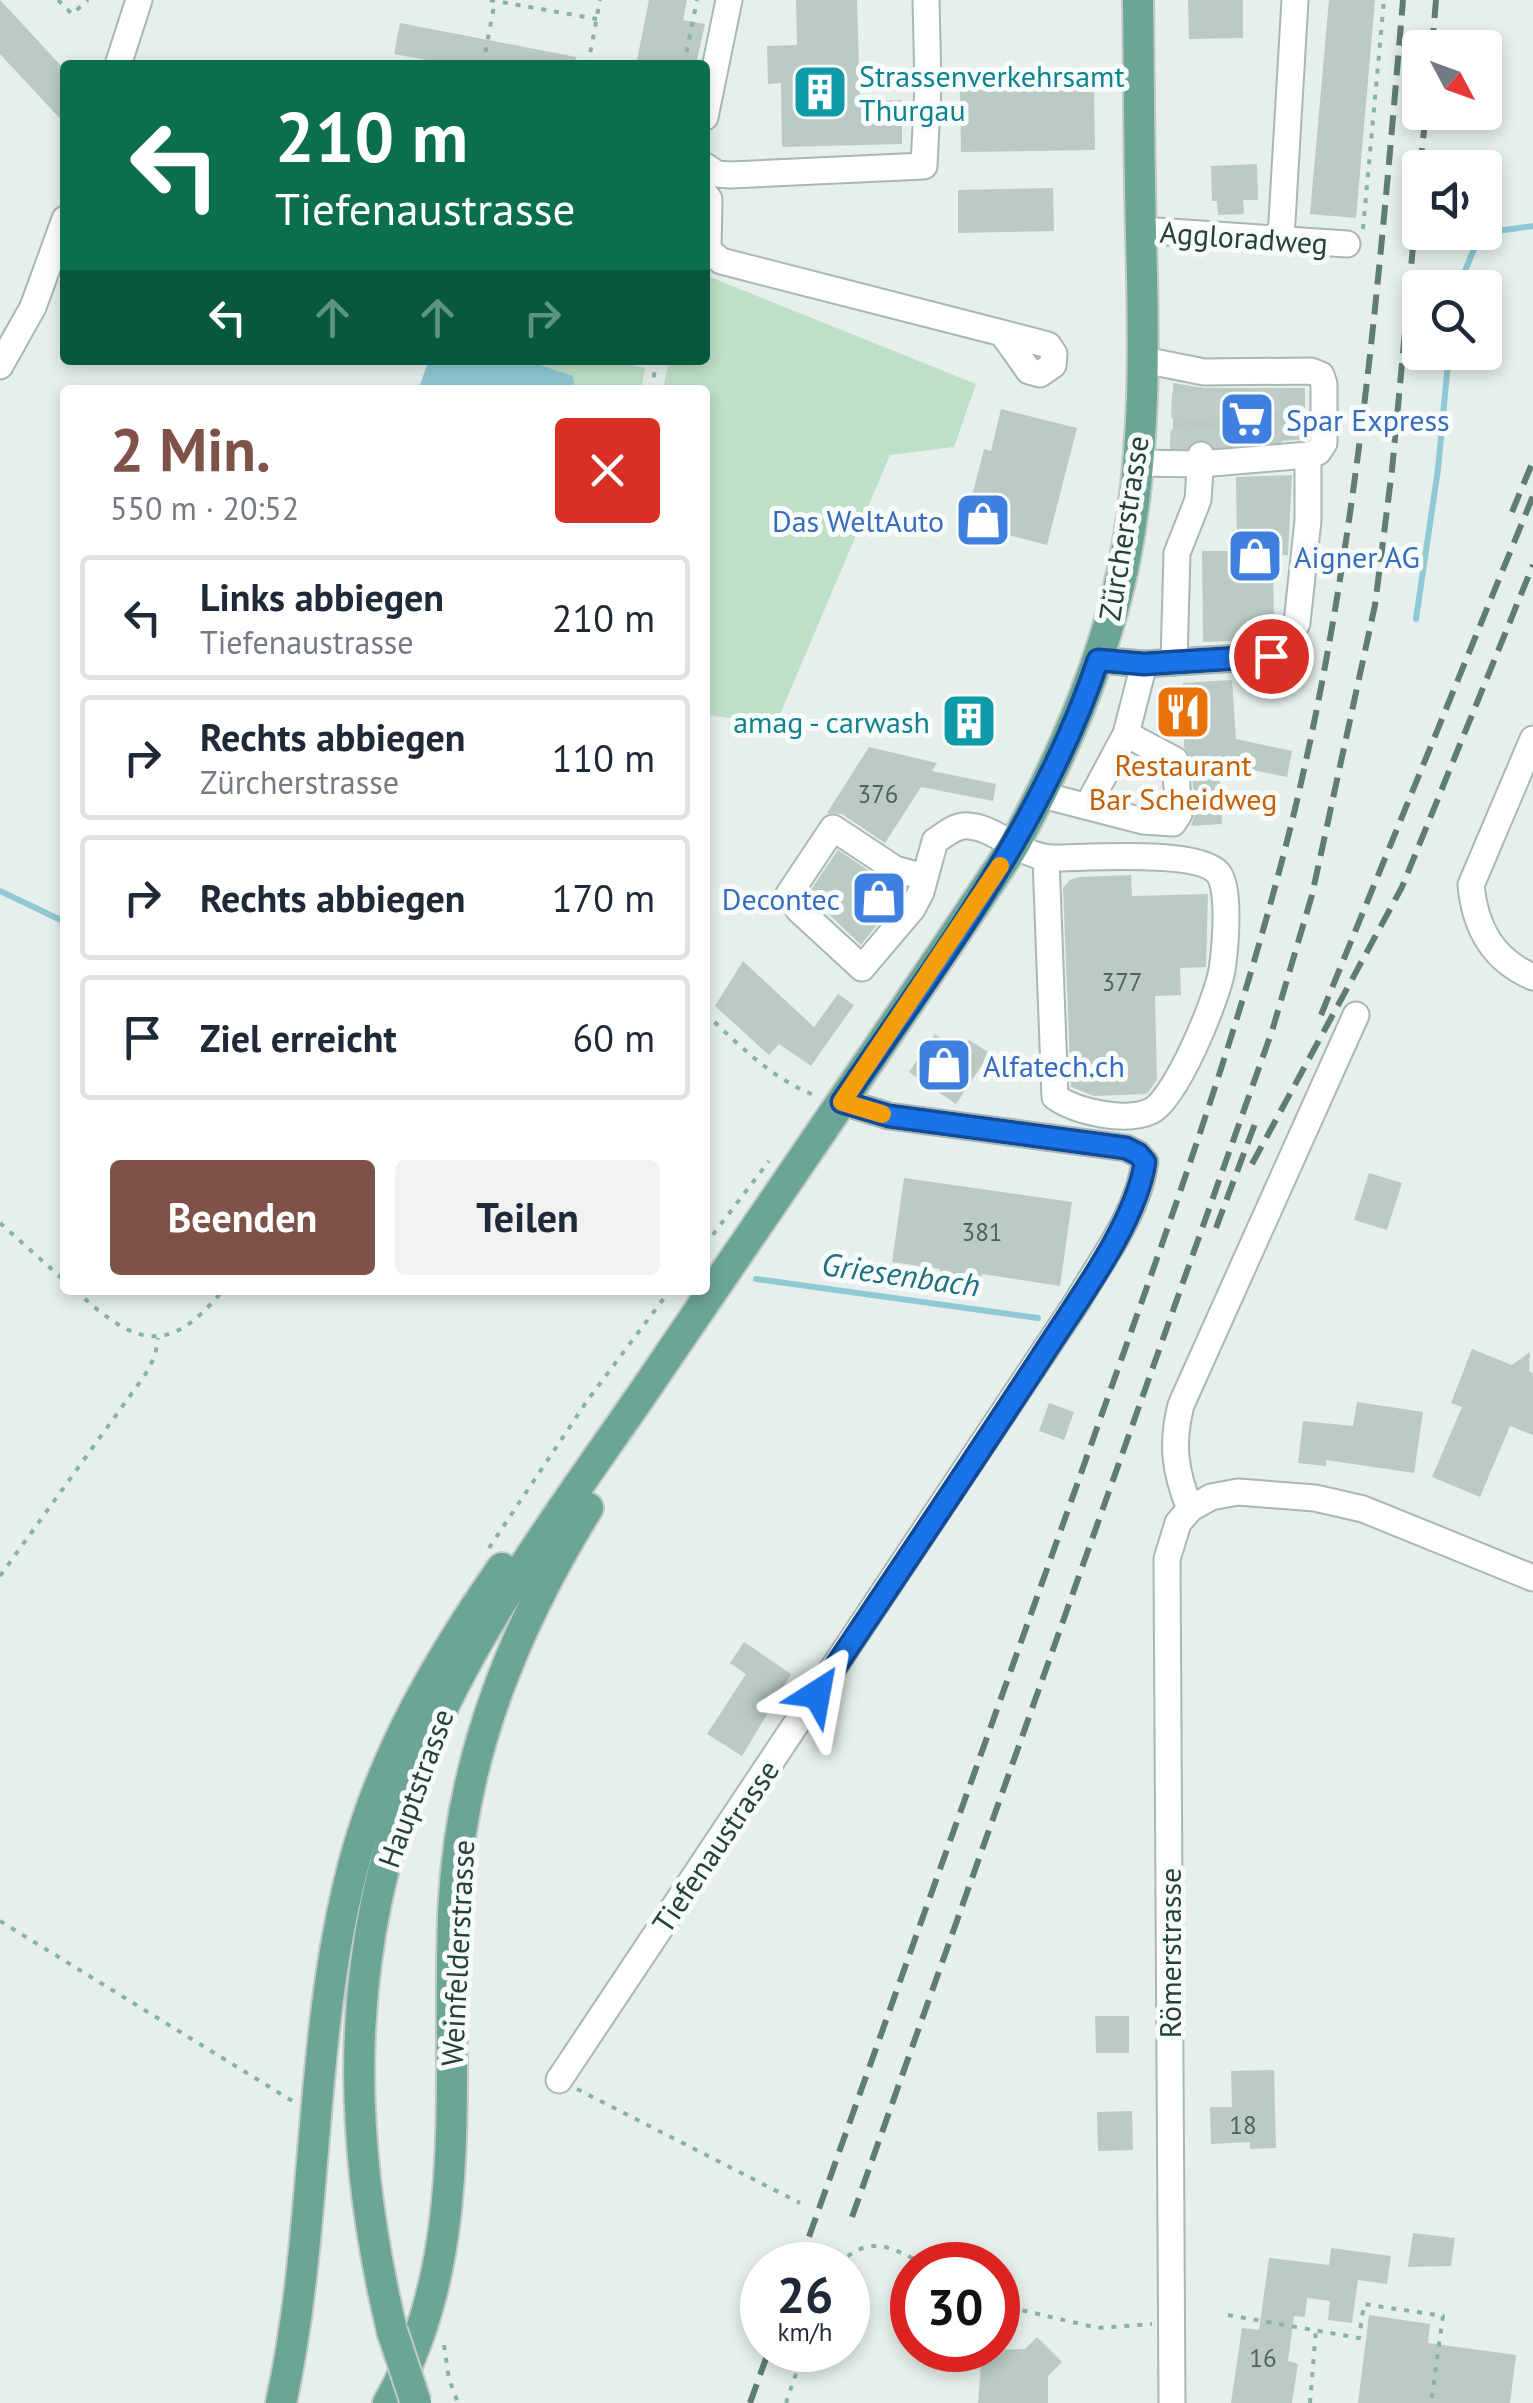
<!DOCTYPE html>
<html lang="de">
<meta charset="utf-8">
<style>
:root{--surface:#fff;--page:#f2f2f3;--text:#1f2937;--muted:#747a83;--line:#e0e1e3;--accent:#7f5249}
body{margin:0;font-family:"PT Sans",sans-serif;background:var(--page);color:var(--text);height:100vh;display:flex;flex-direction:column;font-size:38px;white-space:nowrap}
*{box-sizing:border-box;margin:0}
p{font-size:32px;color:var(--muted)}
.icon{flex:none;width:55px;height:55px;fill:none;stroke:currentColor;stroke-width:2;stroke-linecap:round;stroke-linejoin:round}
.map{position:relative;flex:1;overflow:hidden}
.drawer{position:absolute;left:60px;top:385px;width:650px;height:910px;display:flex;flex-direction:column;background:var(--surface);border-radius:10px;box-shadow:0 5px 15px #0003}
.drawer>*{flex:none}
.banner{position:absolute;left:60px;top:60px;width:650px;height:305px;border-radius:10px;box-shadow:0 5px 15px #0003;background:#0b6e4f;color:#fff;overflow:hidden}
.needle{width:65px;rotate:131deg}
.tools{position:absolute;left:1402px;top:30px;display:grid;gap:20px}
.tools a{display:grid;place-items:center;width:100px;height:100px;border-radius:10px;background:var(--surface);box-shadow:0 5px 15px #0003;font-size:50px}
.speed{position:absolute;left:740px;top:2242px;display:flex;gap:20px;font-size:50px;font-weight:700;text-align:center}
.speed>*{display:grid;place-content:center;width:130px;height:130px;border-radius:50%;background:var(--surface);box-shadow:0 5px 15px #0003;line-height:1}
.speed small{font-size:25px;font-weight:400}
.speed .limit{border:15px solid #d22;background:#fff;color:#111}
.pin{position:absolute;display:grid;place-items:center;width:85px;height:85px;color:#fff;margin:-42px;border:5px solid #fff;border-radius:50%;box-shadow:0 2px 10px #0007}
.me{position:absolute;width:110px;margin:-55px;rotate:34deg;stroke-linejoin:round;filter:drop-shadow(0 0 8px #0008)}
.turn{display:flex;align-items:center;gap:35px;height:210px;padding:0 50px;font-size:45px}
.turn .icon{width:130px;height:130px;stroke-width:2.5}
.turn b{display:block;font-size:70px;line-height:85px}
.lanes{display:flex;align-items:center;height:95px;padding:0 50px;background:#0003;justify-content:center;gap:50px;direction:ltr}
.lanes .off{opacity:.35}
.round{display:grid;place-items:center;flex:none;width:105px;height:105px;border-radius:10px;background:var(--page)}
.overview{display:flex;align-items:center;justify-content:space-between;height:170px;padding:0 50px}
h1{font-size:60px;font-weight:700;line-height:75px;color:var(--accent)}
.action{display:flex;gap:20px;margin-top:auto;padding:20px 50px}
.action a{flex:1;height:115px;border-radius:10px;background:var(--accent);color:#fff;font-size:40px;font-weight:700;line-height:115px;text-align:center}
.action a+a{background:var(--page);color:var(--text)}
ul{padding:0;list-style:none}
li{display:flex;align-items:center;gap:30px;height:125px;margin:0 20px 15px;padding:0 30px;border:5px solid var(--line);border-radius:10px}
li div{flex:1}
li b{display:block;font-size:38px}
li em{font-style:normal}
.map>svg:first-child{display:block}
.green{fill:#bfe0c8}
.water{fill:#8ec9d4}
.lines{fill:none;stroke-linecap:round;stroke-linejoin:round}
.stream{stroke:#8ec9d4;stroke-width:6}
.building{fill:#bbcac4}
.minor-tunnel{stroke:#bfccc8;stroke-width:25;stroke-dasharray:25 12;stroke-linecap:butt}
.minor-casing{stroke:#a8b8b2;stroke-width:29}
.major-casing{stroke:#c2cac8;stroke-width:34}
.path{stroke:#86b3a5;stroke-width:4;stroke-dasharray:5 8;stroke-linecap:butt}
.minor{stroke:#fff;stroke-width:25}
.major{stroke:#6aa596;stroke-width:30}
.rail{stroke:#5f7d75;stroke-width:6;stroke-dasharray:20 10;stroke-linecap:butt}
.major-bridge-casing{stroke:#c2cac8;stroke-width:34;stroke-linecap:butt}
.major-bridge{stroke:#6aa596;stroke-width:30}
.route-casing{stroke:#114b97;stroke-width:25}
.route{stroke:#1a73e8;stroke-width:18}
.slow{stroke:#f59e0b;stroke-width:18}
.labels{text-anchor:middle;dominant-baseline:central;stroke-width:10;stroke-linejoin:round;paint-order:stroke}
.number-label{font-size:25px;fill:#4a645c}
.culture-label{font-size:30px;fill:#0d838f;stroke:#f7fbf9;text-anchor:start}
.street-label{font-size:30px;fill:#24423a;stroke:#f7fbf9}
.shop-label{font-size:30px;fill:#366cbe;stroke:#f7fbf9;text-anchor:start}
.food-label{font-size:30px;fill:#c56008;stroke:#f7fbf9}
.water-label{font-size:32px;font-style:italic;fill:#1c6f80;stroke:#f7fbf9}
</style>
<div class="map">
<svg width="1533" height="2403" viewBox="0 0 1533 2403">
<rect width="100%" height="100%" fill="#e6efeb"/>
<!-- green -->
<g class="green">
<polygon points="705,275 976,384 954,447 890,455 776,724 705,715 705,390 663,390 669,360 705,360"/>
<polygon points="525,360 610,360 645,368 641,390 575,390 572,376"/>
</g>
<!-- water -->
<polygon class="water" points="429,360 525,360 573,376 575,390 418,390"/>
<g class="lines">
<!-- stream -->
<g class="stream">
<polyline points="1458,288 1474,249 1490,232 1533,226"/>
<polyline points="1416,619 1438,469 1449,352"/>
<polyline points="0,891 65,922"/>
<polyline points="756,1279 1038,1318"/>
</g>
</g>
<!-- building -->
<g class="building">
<polygon points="0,0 65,70 65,124 0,54"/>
<polygon points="649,0 687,0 683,20 705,24 696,65 636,65"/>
<polygon points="796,0 857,0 860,101 902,100 902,144 782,147 781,83 768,84 767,46 797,45"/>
<polygon points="1188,0 1243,0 1243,38 1189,39"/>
<polygon points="1329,0 1375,0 1356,218 1310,214"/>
<polygon points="400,23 576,57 575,65 453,65 394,54"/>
<polygon points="1094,87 1095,150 961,152 960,90"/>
<polygon points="1257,164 1258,200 1243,200 1244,214 1218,215 1217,201 1212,201 1211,166"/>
<polygon points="1053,188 1054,231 958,233 958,190"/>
<polygon points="1173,383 1204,388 1305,388 1305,439 1215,447 1201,439 1187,448 1173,447"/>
<polygon points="1001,409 1077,428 1047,545 965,524 984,449 991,451"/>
<polygon points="1292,475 1288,555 1273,555 1274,631 1265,640 1203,642 1202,551 1237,551 1236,477"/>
<polygon points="1232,680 1236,739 1292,751 1287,777 1219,763 1222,824 1191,826 1195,813 1191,759 1184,747 1184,731 1174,732 1172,701 1184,700 1183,683"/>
<polygon points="951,699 996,710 987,744 942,731"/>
<polygon points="869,747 937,763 932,771 996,784 993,801 921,787 885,843 842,814 827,813"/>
<polygon points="838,850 902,893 861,945 808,894"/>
<polygon points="1131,875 1132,896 1208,894 1206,967 1180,968 1181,995 1155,996 1157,1080 1149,1091 1146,1094 1094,1096 1071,1087 1063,888 1070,880 1079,877"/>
<polygon points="743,961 814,1027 838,994 854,1005 811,1066 779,1044 769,1055 715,1006"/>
<polygon points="935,1034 961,1052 969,1040 990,1053 956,1104 909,1072"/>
<polygon points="1369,1173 1402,1183 1387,1230 1354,1220"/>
<polygon points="904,1178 1072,1202 1060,1286 982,1274 979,1293 937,1288 940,1269 892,1262"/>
<polygon points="1472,1349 1512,1365 1530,1352 1529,1371 1533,1373 1533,1435 1510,1426 1480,1497 1432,1477 1462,1407 1451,1403"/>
<polygon points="1357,1402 1423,1412 1414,1473 1326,1460 1326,1466 1298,1463 1303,1421 1353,1426"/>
<polygon points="1049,1403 1074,1412 1064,1440 1039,1431"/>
<polygon points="744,1642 791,1674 742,1756 707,1734 746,1674 730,1663"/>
<polygon points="1095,2016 1129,2016 1129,2053 1096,2053"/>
<polygon points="1274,2070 1276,2148 1250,2149 1250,2142 1211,2144 1210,2107 1232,2107 1231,2071"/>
<polygon points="1132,2111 1133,2150 1098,2151 1097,2112"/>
<polygon points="1413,2233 1455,2238 1451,2266 1408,2267"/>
<polygon points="1331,2248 1391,2256 1387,2284 1358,2280 1352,2323 1328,2320 1330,2301 1307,2298 1305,2317 1294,2316 1288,2361 1298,2364 1292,2403 1231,2403 1242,2328 1259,2330 1269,2258 1329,2265"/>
<polygon points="1369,2315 1430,2324 1428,2343 1516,2355 1510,2403 1358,2403"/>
<polygon points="1037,2337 1062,2362 1048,2376 1048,2403 978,2403 982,2350 1025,2349"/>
</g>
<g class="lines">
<!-- minor-tunnel -->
<g class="minor-tunnel">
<polyline points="1268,388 1269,445"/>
<polyline points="1221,454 1222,383"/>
<polyline points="1182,455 1185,383"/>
<polyline points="1201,455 1203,382"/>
</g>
<!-- minor casing -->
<g class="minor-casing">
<g id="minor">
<polyline points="118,65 139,0"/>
<polyline points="705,117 729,0"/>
<polyline points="705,166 717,174 730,175 924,166 928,86 926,0"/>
<polyline points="705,194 709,199 708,250 721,261 1002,333 1029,371 1040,374 1053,365 1054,354 1048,345 1002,333"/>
<polyline points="1141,230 1347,244"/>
<polyline points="1281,238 1295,0"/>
<polyline points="0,366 33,307 65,219"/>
<polyline points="1138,463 1201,464 1308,455 1318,452 1324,443 1324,384 1321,375 1311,371 1204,372 1144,360"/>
<polyline points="1098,660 1144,664 1271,656 1285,645 1297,623 1308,520 1308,455"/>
<polyline points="1174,662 1177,553 1198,500 1201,455"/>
<path d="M1533,739L1471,885C1475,928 1493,960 1533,977"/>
<polyline points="1042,795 1143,821 1173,823 1179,814 1175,760 1126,734"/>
<polyline points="1088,805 1126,734 1144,664"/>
<path d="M924,877L895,869L833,828L789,894L799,910L862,968L912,909L921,892L935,841C945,835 956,824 969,826C997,828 1022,858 1054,858C1086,858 1198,849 1218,873C1231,888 1225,950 1222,970C1217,999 1176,1099 1151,1111C1126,1123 1077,1112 1055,1097L1046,859"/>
<path d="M1190,1509C1175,1472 1171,1444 1181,1405L1356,1015"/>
<path d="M559,2080L1077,1302C1102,1259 1138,1213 1145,1162L1138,1154L1126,1148L889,1116L842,1102"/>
<polyline points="1172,2403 1167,1559 1178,1523 1190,1509 1211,1497 1238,1492 1315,1498 1363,1509 1533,1578"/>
</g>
</g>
<!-- major casing -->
<g class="major-casing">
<g id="major">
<path d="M392,2331C343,2125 343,1928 432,1731C491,1599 584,1481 664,1362C781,1190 899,1020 1013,847C1063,755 1104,662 1125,559C1146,452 1144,343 1141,235C1139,156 1139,78 1138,0"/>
<path d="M281,2403C320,2224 307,2036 355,1859C384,1753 439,1658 502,1568"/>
<path d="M388,2403C476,2252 444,2064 454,1898C462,1756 514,1628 588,1508"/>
</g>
</g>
<!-- path -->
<g class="path">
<polyline points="58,0 72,14 88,0"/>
<polyline points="490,0 597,19"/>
<polyline points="483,65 495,1"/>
<polyline points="588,65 600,0"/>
<polyline points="684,65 697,0"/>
<polyline points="1363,229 1384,0"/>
<polyline points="651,390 657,360"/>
<path d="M705,1013C740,1046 771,1078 816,1096"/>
<polyline points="0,1223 65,1281"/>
<polyline points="705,1245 769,1161"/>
<path d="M75,1290C134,1344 167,1359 223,1290"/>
<polyline points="489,1548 587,1401 670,1290"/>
<polyline points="0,1576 145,1375 155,1356 158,1338"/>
<polyline points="0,1921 294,2102"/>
<polyline points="577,2089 800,2203"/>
<path d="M838,2265C870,2233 890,2247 926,2265"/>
<polyline points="998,2302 1008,2307 1098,2328 1152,2324"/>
<polyline points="1228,2315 1359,2338 1364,2304 1443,2316 1431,2403"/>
<polyline points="444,2345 449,2379 458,2403"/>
<polyline points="786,2403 804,2350"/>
<polyline points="1310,2403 1316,2329"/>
</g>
<!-- minor -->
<use href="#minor" class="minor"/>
<!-- major -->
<use href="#major" class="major"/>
<!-- rail -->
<g class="rail">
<polyline points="1432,48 1436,0"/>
<polyline points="1420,168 1426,112"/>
<polyline points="1512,512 1533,461"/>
<polyline points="1321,1015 1533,496"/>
<polyline points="1252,1164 1402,887 1533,565"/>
<polyline points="1216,1228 1256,1121"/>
<polyline points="852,2217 1272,1031 1312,895 1375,605 1392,470 1420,172"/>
<path d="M799,2265C894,1997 990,1730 1085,1462C1161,1246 1241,1032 1295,809C1358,543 1380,271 1403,0"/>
<polyline points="750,2403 769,2350"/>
</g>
<!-- major-bridge casing -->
<g class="major-bridge-casing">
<polyline id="major-bridge" points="392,2331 416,2403"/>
</g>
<!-- major-bridge -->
<use href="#major-bridge" class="major-bridge"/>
</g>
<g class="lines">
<!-- route casing -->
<g class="route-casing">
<path id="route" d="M817,1694C894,1579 971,1465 1046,1350C1078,1300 1137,1221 1145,1162L1138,1154L1126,1148L889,1116L842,1102C938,961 1044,823 1098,660L1144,664L1271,656"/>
</g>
<!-- route -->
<use href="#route" class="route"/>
<!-- slow -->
<polyline class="slow" points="882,1114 842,1102 1000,866"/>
</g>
<!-- icons -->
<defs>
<g id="building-square" transform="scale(2.875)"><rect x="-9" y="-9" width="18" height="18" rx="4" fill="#0f9aa8" stroke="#f7fbf9"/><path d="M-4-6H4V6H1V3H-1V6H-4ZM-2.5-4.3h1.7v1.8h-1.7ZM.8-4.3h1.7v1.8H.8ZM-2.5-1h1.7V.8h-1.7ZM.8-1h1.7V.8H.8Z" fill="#fff"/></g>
<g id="supermarket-square" transform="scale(2.875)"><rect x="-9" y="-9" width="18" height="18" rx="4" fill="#3f7fe0" stroke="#f7fbf9"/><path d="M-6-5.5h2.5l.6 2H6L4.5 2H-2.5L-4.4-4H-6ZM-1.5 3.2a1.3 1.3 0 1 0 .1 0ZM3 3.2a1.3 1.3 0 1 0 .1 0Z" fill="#fff"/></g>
<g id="shop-square" transform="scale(2.875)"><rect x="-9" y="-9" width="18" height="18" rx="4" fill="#3f7fe0" stroke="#f7fbf9"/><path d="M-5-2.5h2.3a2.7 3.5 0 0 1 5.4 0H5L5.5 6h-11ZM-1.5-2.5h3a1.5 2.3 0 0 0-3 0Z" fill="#fff"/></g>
<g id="restaurant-square" transform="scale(2.875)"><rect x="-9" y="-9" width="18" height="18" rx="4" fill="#e8710a" stroke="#f7fbf9"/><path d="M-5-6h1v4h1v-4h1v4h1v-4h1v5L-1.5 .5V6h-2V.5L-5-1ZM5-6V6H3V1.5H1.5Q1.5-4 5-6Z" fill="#fff"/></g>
</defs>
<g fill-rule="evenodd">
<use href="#building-square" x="820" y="92"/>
<use href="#supermarket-square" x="1247" y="419"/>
<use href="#shop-square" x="983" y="520"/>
<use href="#shop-square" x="1255" y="556"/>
<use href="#restaurant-square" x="1183" y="712"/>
<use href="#building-square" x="969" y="721"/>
<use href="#shop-square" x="879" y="898"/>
<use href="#shop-square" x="944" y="1065"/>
</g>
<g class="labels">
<!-- number labels -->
<g class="number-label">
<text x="878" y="794">376</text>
<text x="1122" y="982">377</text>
<text x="982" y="1232">381</text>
<text x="1243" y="2125">18</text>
<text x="1263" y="2358">16</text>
</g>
<!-- culture labels -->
<g class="culture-label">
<text x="859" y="75">Strassenverkehrsamt<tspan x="859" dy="34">Thurgau</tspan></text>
<text x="930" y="721" text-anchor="end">amag - carwash</text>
</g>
<!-- street labels -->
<g class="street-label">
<text transform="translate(1244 237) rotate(4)">Aggloradweg</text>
<text transform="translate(1123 528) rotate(-81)">Zürcherstrasse</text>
<text transform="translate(415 1788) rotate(-70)">Hauptstrasse</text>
<text transform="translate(715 1846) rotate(-56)">Tiefenaustrasse</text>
<text transform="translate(457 1953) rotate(-87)">Weinfelderstrasse</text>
<text transform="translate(1169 1953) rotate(-90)">Römerstrasse</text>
</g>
<!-- shop labels -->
<g class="shop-label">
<text x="1286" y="419">Spar Express</text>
<text x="944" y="520" text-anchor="end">Das WeltAuto</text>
<text x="1294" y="556">Aigner AG</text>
<text x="840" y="898" text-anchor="end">Decontec</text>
<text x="983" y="1065">Alfatech.ch</text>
</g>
<!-- food labels -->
<g class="food-label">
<text x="1183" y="764">Restaurant<tspan x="1183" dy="34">Bar Scheidweg</tspan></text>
</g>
<!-- water labels -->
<g class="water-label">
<text transform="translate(901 1274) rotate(8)">Griesenbach</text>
</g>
</g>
</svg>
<div class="tools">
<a><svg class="needle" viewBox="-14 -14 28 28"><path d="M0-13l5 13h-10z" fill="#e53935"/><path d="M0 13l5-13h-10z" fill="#747a83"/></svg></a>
<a><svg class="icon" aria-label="sound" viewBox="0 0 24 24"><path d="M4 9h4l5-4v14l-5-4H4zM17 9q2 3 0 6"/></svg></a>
<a><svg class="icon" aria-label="search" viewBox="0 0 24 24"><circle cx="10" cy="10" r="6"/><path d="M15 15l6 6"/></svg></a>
</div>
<div class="speed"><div>26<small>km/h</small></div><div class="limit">30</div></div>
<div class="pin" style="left:1271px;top:656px;background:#d93025"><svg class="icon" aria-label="arrive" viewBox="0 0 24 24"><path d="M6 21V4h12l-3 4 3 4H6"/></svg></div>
<svg class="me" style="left:817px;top:1694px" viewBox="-20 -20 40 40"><path d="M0-17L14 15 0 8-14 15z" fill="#1a73e8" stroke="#fff" stroke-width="4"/></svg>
<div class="banner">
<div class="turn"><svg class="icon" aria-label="left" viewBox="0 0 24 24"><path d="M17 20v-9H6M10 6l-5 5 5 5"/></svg><div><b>210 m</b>Tiefenaustrasse</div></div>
<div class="lanes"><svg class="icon" aria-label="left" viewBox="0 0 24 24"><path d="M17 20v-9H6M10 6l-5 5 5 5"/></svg><svg class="icon off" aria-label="ahead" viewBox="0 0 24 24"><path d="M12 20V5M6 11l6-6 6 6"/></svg><svg class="icon off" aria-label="ahead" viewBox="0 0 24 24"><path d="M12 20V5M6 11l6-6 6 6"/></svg><svg class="icon off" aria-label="right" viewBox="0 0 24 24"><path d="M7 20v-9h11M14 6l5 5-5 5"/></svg></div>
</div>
<section class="drawer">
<div class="overview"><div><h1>2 Min.</h1><p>550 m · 20:52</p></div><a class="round" style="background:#d93025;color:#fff"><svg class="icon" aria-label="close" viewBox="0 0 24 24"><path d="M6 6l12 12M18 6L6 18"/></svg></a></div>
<ul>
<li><svg class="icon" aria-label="left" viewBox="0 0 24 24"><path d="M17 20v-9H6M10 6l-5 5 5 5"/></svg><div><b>Links abbiegen</b><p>Tiefenaustrasse</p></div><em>210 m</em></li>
<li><svg class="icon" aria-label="right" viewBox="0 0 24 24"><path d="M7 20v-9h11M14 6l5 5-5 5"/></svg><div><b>Rechts abbiegen</b><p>Zürcherstrasse</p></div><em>110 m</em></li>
<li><svg class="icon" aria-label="right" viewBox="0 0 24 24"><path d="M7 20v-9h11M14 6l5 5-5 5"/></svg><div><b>Rechts abbiegen</b></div><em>170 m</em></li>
<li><svg class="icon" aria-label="arrive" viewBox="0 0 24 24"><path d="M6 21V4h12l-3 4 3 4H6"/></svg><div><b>Ziel erreicht</b></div><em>60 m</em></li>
</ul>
<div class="action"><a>Beenden</a><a>Teilen</a></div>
</section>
</div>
